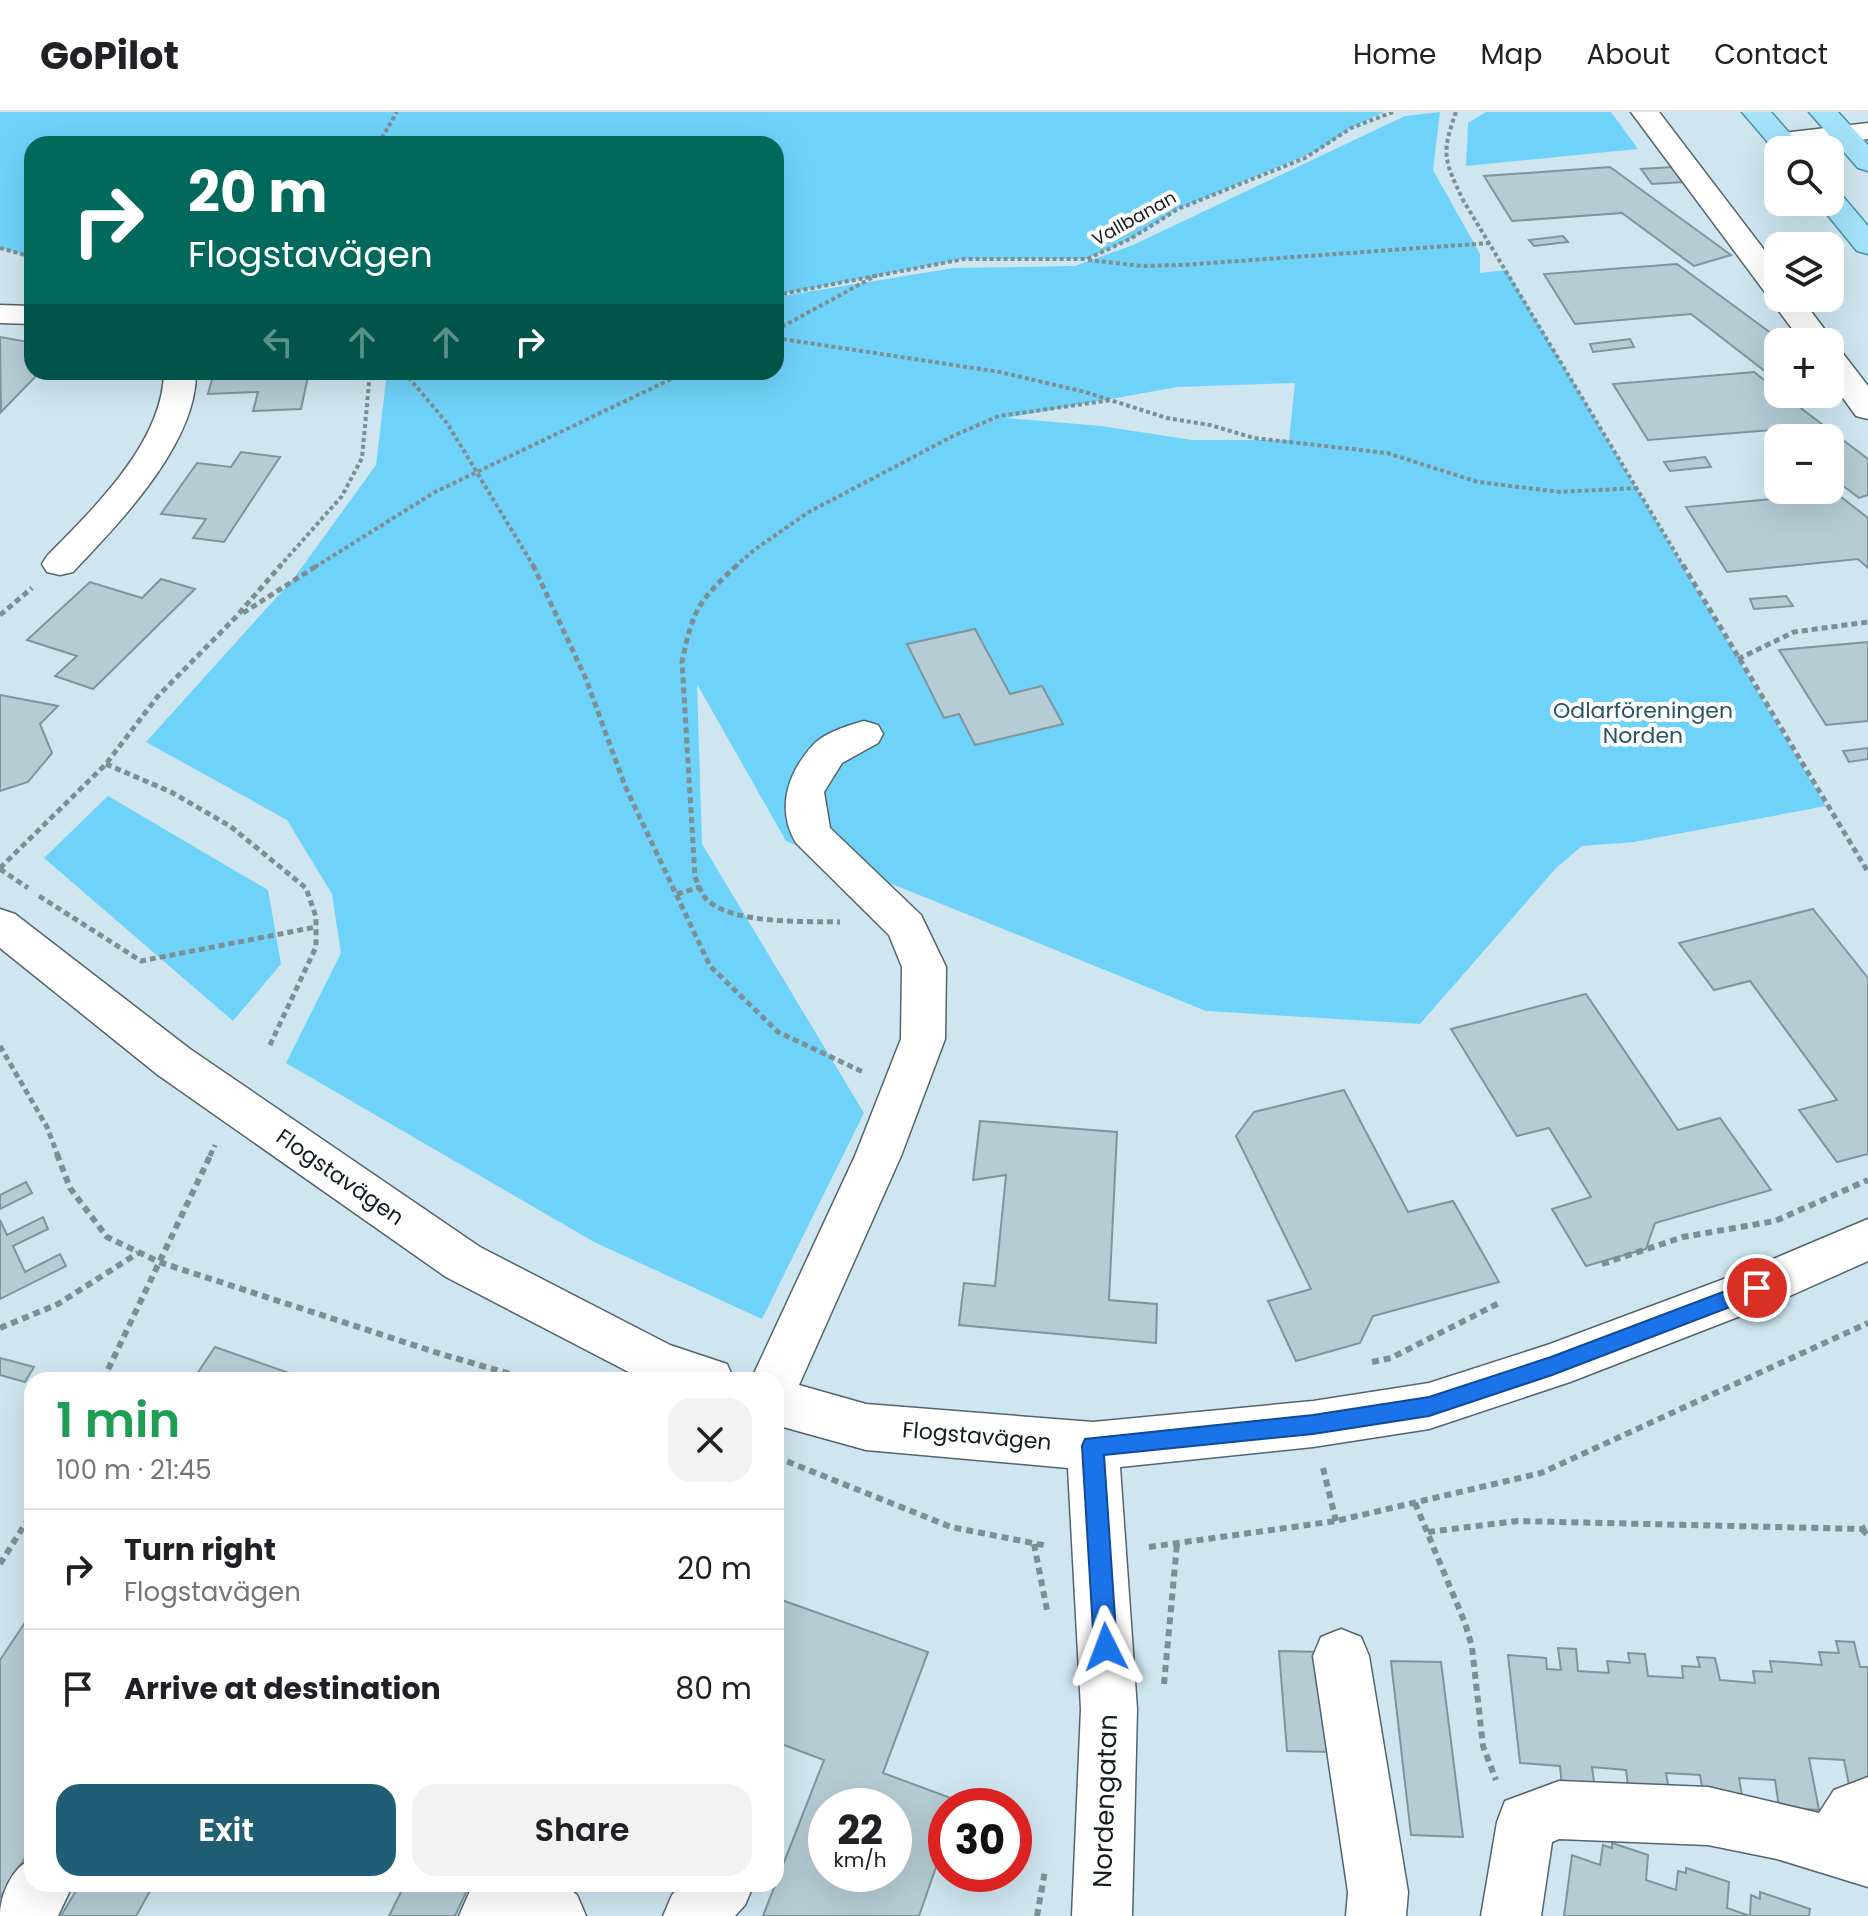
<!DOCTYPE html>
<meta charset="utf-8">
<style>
:root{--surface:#fff;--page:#f2f2f2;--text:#202124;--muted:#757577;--line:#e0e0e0;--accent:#1f5e74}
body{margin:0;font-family:Poppins,sans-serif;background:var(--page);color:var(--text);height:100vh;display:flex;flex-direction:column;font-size:30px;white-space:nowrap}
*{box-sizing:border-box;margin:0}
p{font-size:26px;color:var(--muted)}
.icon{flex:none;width:44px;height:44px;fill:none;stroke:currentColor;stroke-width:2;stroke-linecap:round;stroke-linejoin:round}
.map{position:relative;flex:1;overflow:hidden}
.drawer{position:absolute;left:24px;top:1260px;width:760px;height:520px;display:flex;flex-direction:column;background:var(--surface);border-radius:24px;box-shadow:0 8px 32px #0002}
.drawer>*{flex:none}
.banner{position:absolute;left:24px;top:24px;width:760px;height:244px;border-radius:24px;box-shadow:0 8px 32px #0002;background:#00695c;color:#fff;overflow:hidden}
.buttons{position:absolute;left:1764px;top:24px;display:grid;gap:16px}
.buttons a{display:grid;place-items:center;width:80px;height:80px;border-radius:16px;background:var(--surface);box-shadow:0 8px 32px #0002;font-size:40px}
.speed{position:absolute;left:808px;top:1676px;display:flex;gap:16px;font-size:40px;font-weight:700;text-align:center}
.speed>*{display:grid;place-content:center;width:104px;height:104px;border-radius:50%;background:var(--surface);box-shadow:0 8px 32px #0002;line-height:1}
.speed small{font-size:20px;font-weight:400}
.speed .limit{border:12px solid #d22;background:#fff;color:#111}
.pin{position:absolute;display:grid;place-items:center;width:68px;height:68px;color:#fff;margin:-34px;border:4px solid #fff;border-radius:50%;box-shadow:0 2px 8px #0007}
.me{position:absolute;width:88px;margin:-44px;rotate:357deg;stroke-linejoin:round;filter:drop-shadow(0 0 6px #0008)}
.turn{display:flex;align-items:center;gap:28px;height:168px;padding:0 32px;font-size:36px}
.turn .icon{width:104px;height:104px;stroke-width:2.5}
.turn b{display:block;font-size:56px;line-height:68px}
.lanes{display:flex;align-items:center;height:76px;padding:0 32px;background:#0003;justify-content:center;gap:40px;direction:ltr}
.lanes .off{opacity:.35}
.round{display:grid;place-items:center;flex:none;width:84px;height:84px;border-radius:24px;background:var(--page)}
.headline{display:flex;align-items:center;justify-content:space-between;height:136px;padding:0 32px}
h1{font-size:48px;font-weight:600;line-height:60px;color:#1e9e55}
.cta{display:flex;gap:16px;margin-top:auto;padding:16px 32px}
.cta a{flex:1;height:92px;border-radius:24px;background:var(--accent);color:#fff;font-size:32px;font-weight:600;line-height:92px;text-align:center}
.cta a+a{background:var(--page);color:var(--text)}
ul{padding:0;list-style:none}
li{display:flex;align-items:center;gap:24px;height:120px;padding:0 32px;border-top:2px solid var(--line)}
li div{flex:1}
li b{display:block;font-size:30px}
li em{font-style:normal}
header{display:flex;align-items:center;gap:48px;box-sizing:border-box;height:112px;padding:0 40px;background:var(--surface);border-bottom:2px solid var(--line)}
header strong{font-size:38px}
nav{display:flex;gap:44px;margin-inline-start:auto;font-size:28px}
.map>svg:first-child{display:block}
.green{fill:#6fd3f9;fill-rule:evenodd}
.building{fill:#b5ccd5;stroke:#7f949d;stroke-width:2;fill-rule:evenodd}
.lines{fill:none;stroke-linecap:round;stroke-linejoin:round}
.minor-casing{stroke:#51656e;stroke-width:3}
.major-casing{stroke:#4990a9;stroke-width:3}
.path-far2{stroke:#7d8e95;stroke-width:4;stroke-dasharray:4 3;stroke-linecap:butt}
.path-far1{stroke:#7d8e95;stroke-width:5;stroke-dasharray:6 4;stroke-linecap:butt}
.path{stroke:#7d8e95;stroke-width:6;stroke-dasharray:7 5;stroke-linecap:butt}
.minor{fill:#fff;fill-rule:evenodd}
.major{fill:#a3e2f8;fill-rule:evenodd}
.route{fill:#1a73e8;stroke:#114b97;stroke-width:2}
.labels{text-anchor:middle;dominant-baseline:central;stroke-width:8;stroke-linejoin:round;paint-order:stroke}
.far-street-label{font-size:18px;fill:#131c1f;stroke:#fff}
.park-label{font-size:22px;fill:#285465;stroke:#fff}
.street-label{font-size:22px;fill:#131c1f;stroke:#fff}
.near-street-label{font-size:26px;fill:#131c1f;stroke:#fff}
</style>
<header>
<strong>GoPilot</strong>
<nav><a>Home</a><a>Map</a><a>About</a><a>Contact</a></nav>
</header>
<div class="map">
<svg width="1868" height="1804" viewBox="0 0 1868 1804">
<rect width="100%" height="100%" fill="#cfe6f0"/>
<!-- green -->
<g class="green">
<polygon points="0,0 1384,0 1351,16 1319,38 1178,97 1130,127 1087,147 964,147 776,183 776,32 32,32 32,145 0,136"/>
<path d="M1440,0L1433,58L1480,142V161L1506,158L1826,694L1634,730L1582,734L1556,756L1420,912L1206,899L786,729L697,572L702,732L864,1001L762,1207L594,1130L286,951L341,841L332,782L287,708L146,630L294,466L376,353L387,260H776V185L954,156L1075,154L1133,133L1405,4ZM1295,271L1289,328H1192L1101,314L1006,306L1177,275Z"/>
<polygon points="1486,0 1611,0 1638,37 1466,54 1468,11"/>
<polygon points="108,684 268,778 281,852 233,909 44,746"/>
</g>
<!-- building -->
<g class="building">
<polygon points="1610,55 1731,143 1694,154 1622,101 1512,109 1484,64"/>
<polygon points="1673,55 1684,70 1652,72 1641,57"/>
<polygon points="1563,124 1568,130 1534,134 1529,128"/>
<polygon points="1677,152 1783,230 1778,230 1778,260 1770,263 1691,202 1575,212 1544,162"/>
<polygon points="0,225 28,230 32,226 32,260 40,260 1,300"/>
<polygon points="1630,227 1634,235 1593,240 1590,232"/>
<polygon points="214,260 309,260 301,297 253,299 258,280 208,282"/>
<polygon points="1754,260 1778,279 1778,282 1782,282 1868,347 1868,383 1859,386 1830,364 1830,326 1782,326 1772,318 1648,328 1613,272"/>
<polygon points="241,340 280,345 224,430 193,426 206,407 161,402 197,351 231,355"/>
<polygon points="1705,345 1711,355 1670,359 1664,350"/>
<polygon points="1836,381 1868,406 1868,456 1858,447 1727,460 1686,395"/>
<polygon points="161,467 195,477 93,577 55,564 77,544 27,528 90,470 142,486"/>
<polygon points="1786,484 1793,494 1754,497 1750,487"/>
<polygon points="975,517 1010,582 1042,574 1063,612 975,633 959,602 944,606 907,532"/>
<polygon points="1868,530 1868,609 1826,613 1779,538"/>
<polygon points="0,583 58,594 40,612 52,641 28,670 0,679"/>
<polygon points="1868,636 1868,647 1849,650 1843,639"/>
<polygon points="1813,797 1868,866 1868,1042 1837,1050 1799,998 1837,988 1750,869 1714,878 1679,831"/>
<polygon points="1586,882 1678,1018 1720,1006 1771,1078 1655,1111 1646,1137 1586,1154 1552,1097 1591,1085 1549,1016 1517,1024 1451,917"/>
<polygon points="1344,978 1408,1100 1453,1089 1499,1170 1373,1204 1360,1231 1296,1249 1268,1189 1311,1177 1236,1024 1254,1000"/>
<polygon points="980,1009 1117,1020 1109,1188 1157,1192 1156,1231 959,1213 964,1171 995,1174 1006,1063 973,1068"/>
<polygon points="26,1070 32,1081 0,1097 0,1083"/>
<polygon points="43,1105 48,1117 13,1134 25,1160 60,1142 66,1154 0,1187 0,1108 7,1123"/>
<polygon points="215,1235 309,1268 193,1268"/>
<polygon points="0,1246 34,1255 25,1270 0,1263"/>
<path d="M776,1486L928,1540L883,1661L959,1689L957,1694H946V1726L919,1804H763L824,1648L776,1630ZM826,1694H894V1762H826Z"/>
<polygon points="32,1500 32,1734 0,1786 0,1548"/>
<polygon points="1836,1529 1854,1530 1860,1555 1868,1555 1868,1674 1849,1673 1844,1648 1809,1646 1819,1698 1779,1695 1775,1668 1739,1666 1743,1689 1704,1686 1700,1663 1666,1661 1670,1684 1629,1681 1626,1658 1592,1655 1595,1678 1562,1676 1560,1654 1520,1651 1508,1543 1546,1546 1547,1557 1561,1558 1558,1536 1576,1537 1578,1559 1609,1561 1607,1549 1630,1551 1628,1541 1645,1542 1648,1564 1683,1566 1682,1554 1700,1555 1697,1545 1715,1546 1720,1568 1755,1571 1753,1559 1772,1560 1770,1549 1822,1553 1819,1540 1839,1541"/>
<polygon points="1279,1539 1323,1540 1333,1640 1287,1639"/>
<polygon points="1391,1549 1441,1550 1463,1725 1411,1723"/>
<polygon points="1612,1731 1648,1743 1646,1768 1676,1778 1678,1759 1686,1761 1686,1756 1729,1770 1727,1796 1750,1804 1564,1804 1572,1743 1600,1753 1603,1733 1612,1736"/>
<polygon points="80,1772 154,1772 136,1804 61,1804"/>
<polygon points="405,1772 470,1772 455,1804 389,1804"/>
<polygon points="1760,1780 1810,1797 1809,1804 1750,1804 1751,1783 1760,1787"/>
</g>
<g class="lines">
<!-- minor casing -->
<g class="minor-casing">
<g id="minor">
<polygon points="1631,0 1659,0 1778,156 1778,186 1801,186 1834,230 1830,236 1830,230 1802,230"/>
<polygon points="1868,11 1868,27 1783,37 1773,35 1769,29 1773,23 1783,21"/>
<polygon points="0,193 32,194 32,212 0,211"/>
<polygon points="1830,236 1841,239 1868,274 1868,307 1856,304 1830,268"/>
<path d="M164,260H196C197,332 119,411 73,460L60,463L47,460L42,452L47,444C93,397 163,331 164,260Z"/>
<path d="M864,609L878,613L883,622L878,631L842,651L824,680L830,716L921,803L946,855L945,927L901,1044L799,1273L866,1292L1093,1310L1313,1289L1429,1271L1550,1232L1740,1161L1868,1107V1149L1774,1191L1570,1270L1429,1317L1313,1335L1120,1355L1137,1597L1132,1804H1072L1081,1597L1068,1356L866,1338L776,1313V1268H751L855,1044L901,927L902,855L889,823L796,731C776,697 787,662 813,633C824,621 849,613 864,609Z"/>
<polygon points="0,797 15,802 190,937 480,1135 670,1233 727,1252 734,1268 644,1268 446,1165 158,963 0,836"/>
<polygon points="1341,1517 1361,1525 1369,1544 1408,1780 1406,1804 1346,1804 1348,1780 1313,1544 1321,1525"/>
<polygon points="1868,1665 1868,1775 1777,1747 1708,1733 1559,1727 1552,1730 1541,1804 1481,1804 1497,1710 1505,1689 1559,1669 1708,1675 1819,1701 1834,1678"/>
<path d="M32,1747V1772H73L58,1804H0C0,1783 12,1755 32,1747Z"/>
<polygon points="473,1772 563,1772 577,1783 586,1804 459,1804"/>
<polygon points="682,1772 754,1772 745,1793 735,1804 663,1804 672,1783"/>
</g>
</g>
<!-- major casing -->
<g class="major-casing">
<g id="major">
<polygon points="1742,0 1771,0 1804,38 1778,38 1778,42"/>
<polygon points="1809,0 1838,0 1868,33 1868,59 1858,56"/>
<polygon points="1830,78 1840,81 1868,114 1868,142 1857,139 1817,90 1830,90"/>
</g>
</g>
<!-- path-far2 -->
<g class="path-far2">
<path d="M1456,0C1441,42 1444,48 1463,88L1684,455"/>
<polyline points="378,32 397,0"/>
<polyline points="0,136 32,145"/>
<polyline points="1088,148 1142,154 1181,153 1490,131"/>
<polyline points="776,183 964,147 1087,147 1130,127 1178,97 1305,46 1351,16 1393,0"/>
<polyline points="776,218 877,163"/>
<polyline points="776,226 1000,260 1085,280 1167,306 1210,313 1254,326 1387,341 1478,370 1560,380 1637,376"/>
<polyline points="404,260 447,311 534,455"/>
<polyline points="279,455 342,384 362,346 370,260"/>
<polyline points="315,455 435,380 686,260"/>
<polyline points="735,455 754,438 809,400 955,323 999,304 1112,288"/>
</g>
<!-- path-far1 -->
<g class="path-far1">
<polyline points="533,453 586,567 625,674 710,854 778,920 863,960"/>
<path d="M737,453C698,490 693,497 682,550L695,765C698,772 701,781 706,787C732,813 806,809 840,810"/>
<polyline points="1683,453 1868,760"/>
<polyline points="243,501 318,453"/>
<polyline points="0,503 32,476"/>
<polyline points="1738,547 1794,520 1868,510"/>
<polyline points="106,652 171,680 230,714 306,776 316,805 316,835 269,935"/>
<polyline points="0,756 106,652 158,584 235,506 281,453"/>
<polyline points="0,757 28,776"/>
<polyline points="677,782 700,775"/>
<polyline points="39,784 141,849 316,815"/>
<polyline points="0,934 47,1015 58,1044"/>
<polyline points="210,1044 215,1033"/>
</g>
<!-- path -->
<g class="path">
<polyline points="57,1042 70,1076 107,1125 159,1150 441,1242 531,1268"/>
<polyline points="1602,1152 1683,1125 1775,1109 1868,1068"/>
<polyline points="0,1216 58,1192 138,1141"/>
<polyline points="1372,1250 1391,1246 1501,1190"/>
<polyline points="103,1268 211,1042"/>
<polyline points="776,1345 951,1415 1048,1434"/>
<polyline points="1323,1356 1336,1409"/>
<polyline points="1415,1391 1465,1511 1472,1535 1483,1634 1496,1668"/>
<polyline points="1862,1417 1868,1424"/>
<polyline points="1428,1420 1517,1409 1862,1417 1868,1414"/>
<polyline points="1034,1432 1047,1498"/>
<polyline points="1149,1435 1336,1409 1541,1361 1868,1211"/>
<polyline points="0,1452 32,1401"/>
<polyline points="1164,1572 1177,1432"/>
<polyline points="1037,1804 1045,1759"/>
</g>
<!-- minor -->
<use href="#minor" class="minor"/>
<!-- major -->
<use href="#major" class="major"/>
</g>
<!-- route -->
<polygon class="route" points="1757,1167 1764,1170 1767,1176 1764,1182 1552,1263 1429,1304 1313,1322 1104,1343 1117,1535 1114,1543 1106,1546 1098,1543 1094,1535 1082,1334 1085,1327 1313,1303 1429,1285 1551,1245"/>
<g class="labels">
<!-- far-street labels -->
<g class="far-street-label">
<text transform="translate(1134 106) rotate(-29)">Vallbanan</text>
</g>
<!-- park labels -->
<g class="park-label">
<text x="1643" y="598">Odlarföreningen<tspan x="1643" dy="25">Norden</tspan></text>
</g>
<!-- street labels -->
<g class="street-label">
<text transform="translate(340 1065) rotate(35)">Flogstavägen</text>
<text transform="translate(977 1324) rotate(5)">Flogstavägen</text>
</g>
<!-- near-street labels -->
<g class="near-street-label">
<text transform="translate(1105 1689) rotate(-88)">Nordengatan</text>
</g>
</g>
</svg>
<div class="buttons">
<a><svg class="icon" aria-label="search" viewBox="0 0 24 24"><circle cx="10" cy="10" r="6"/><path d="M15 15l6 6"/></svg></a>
<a><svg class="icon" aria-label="layers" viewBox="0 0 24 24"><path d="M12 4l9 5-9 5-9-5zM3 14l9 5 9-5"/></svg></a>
<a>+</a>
<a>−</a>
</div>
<div class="speed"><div>22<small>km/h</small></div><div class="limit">30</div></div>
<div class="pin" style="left:1757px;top:1176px;background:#d93025"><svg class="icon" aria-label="arrive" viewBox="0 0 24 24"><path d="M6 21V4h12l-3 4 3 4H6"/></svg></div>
<svg class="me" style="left:1106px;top:1535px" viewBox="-20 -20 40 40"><path d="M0-17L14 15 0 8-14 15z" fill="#1a73e8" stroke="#fff" stroke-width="4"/></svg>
<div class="banner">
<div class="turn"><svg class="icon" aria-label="right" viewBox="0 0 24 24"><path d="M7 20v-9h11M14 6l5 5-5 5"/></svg><div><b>20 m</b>Flogstavägen</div></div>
<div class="lanes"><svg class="icon off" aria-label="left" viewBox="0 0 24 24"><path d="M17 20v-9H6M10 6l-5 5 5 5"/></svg><svg class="icon off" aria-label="ahead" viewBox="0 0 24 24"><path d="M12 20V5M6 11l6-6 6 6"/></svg><svg class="icon off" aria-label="ahead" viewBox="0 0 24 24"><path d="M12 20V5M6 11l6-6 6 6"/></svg><svg class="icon" aria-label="right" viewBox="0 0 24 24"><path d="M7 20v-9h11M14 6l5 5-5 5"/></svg></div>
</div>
<section class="drawer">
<div class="headline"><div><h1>1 min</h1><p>100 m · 21:45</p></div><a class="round"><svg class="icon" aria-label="close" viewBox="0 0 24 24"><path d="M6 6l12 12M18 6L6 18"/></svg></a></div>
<ul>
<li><svg class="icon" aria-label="right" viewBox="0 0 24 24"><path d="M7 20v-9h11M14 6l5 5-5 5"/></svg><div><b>Turn right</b><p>Flogstavägen</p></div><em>20 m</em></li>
<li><svg class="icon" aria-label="arrive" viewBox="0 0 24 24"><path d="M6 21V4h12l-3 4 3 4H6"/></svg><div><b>Arrive at destination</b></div><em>80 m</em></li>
</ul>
<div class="cta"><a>Exit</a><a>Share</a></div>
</section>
</div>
